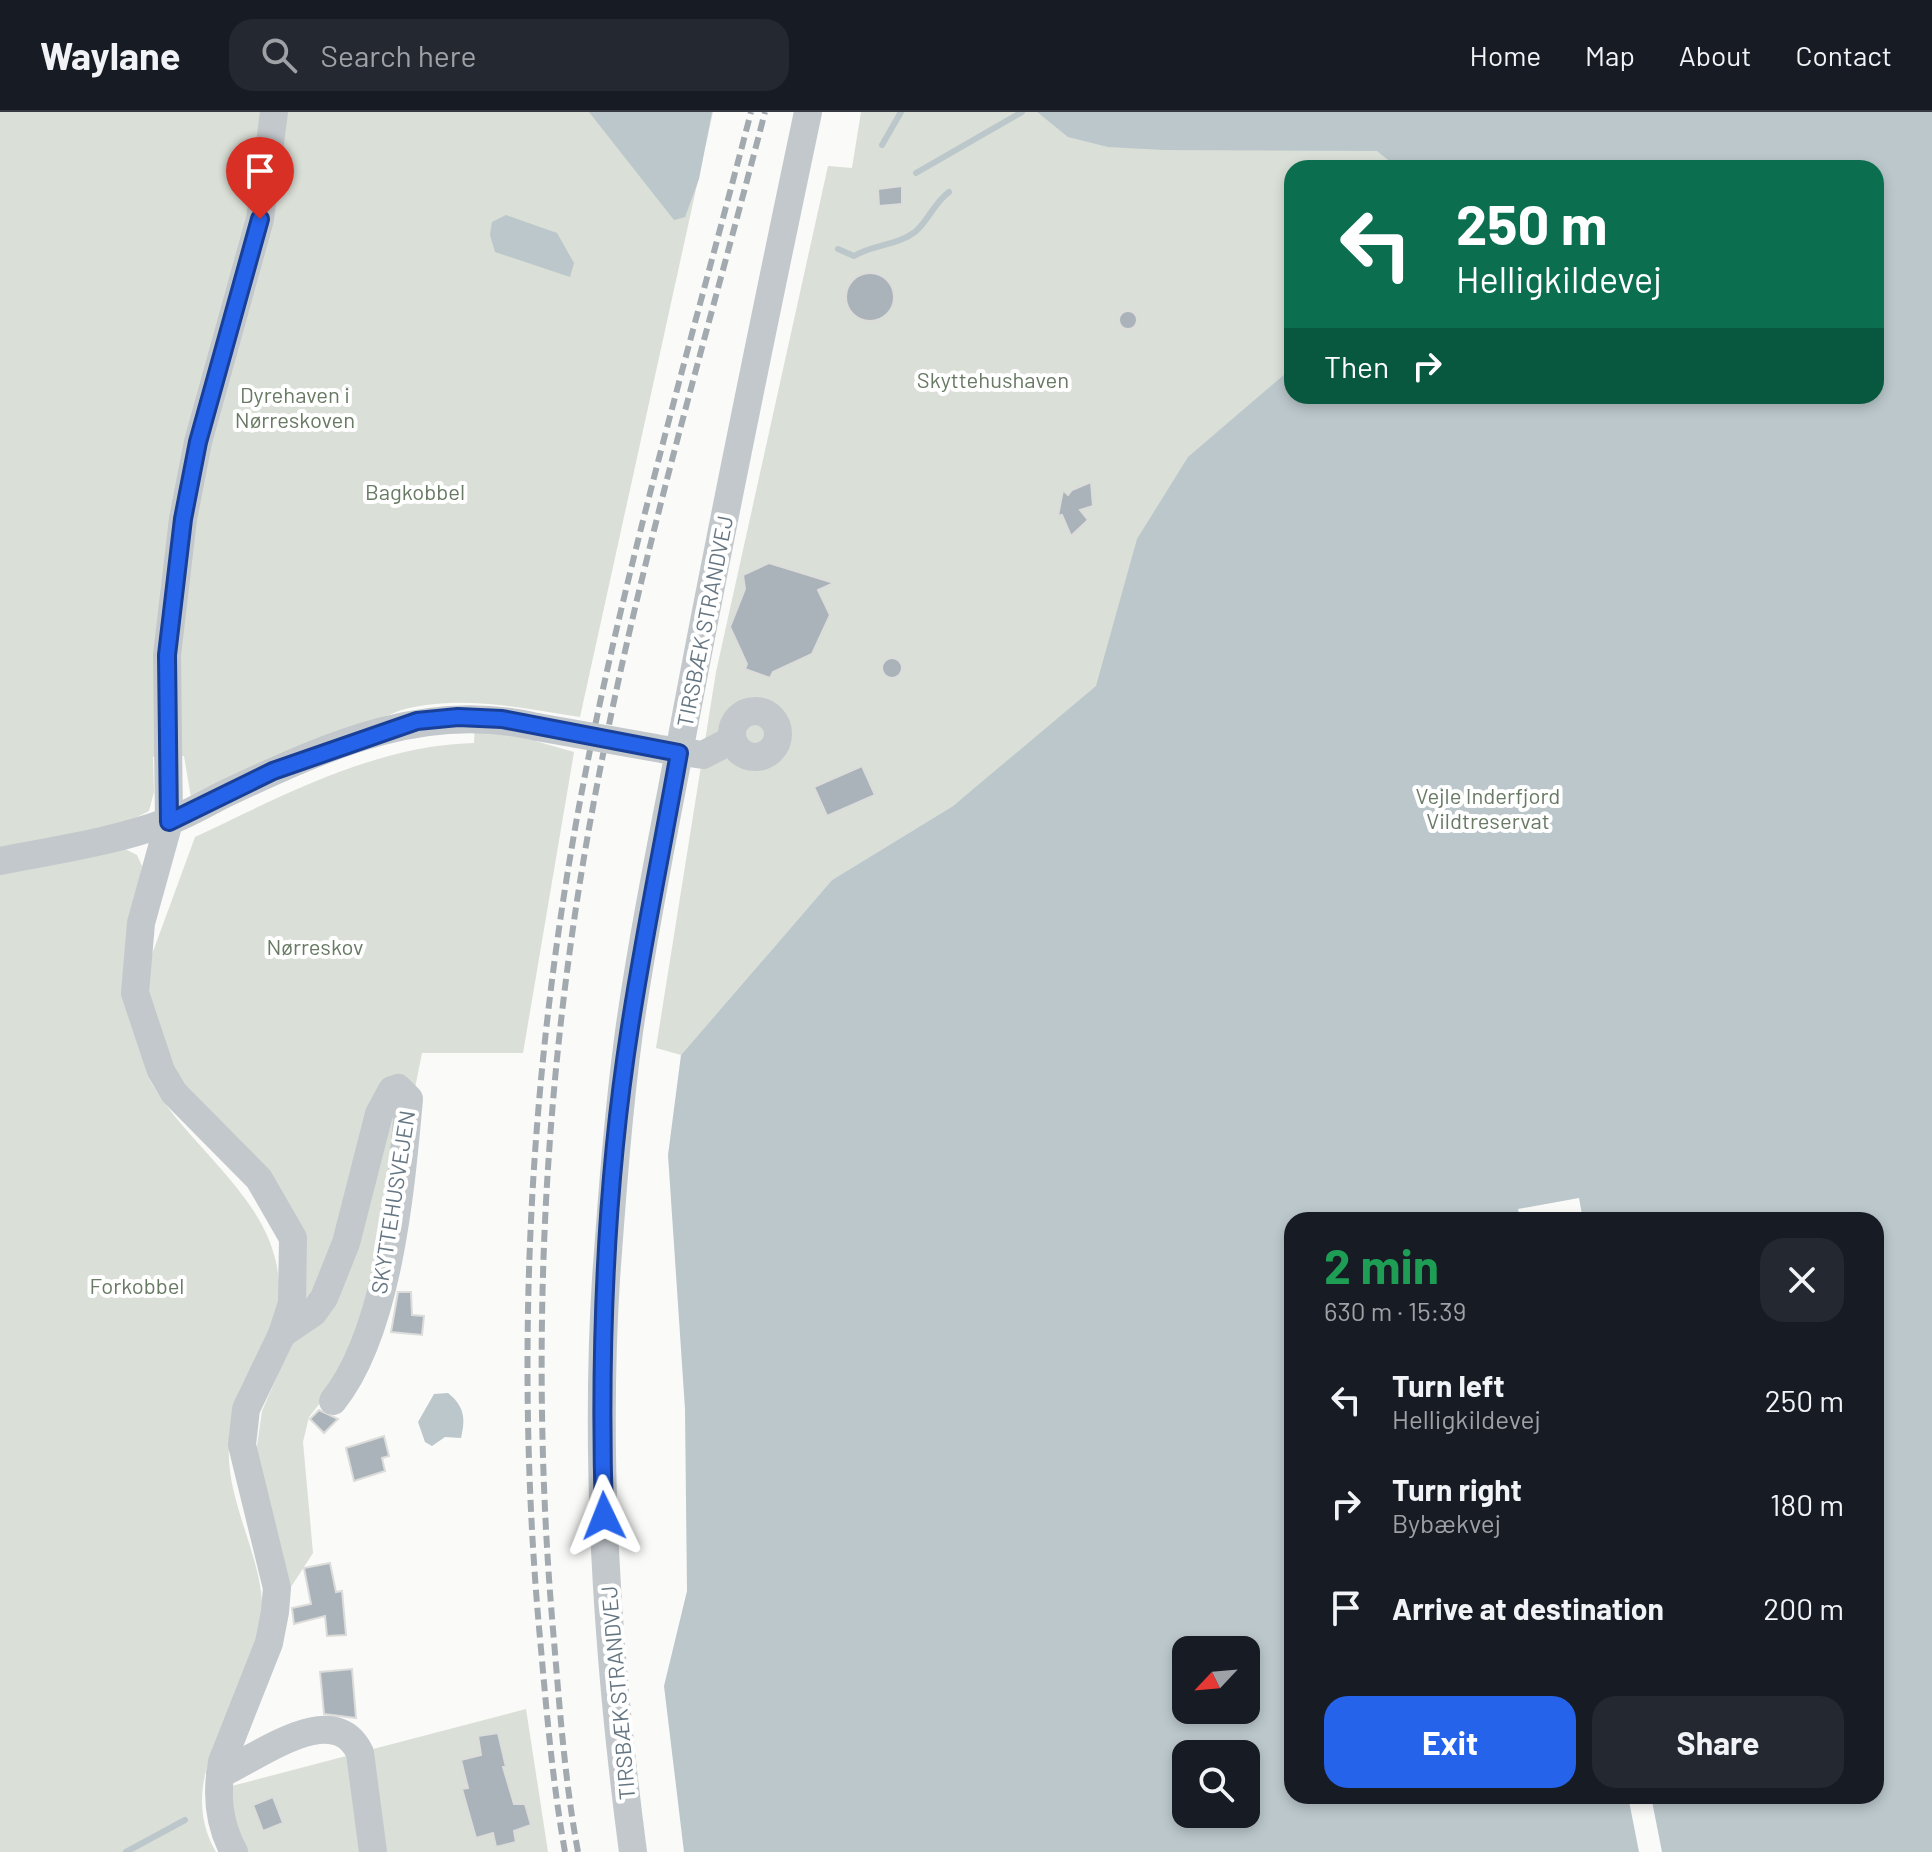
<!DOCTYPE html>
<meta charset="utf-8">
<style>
:root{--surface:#171b24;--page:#242831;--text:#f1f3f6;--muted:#9ea1a6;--line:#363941;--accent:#2563eb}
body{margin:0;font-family:Barlow,sans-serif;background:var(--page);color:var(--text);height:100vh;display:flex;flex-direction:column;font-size:30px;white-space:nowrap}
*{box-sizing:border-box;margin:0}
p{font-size:26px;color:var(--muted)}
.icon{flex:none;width:44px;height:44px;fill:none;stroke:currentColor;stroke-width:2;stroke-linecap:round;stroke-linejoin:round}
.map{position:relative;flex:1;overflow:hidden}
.side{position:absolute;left:1284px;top:1100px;width:600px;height:592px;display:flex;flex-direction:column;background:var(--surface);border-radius:24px;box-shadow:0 4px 12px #0003}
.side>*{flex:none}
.guide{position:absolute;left:1284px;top:48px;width:600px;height:244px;border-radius:24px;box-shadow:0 4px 12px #0003;background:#0b6e4f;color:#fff;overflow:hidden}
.needle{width:52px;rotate:244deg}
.tools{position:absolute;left:1172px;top:1524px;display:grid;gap:16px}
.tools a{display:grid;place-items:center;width:88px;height:88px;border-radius:16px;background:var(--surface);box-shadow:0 4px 12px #0003;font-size:40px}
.pin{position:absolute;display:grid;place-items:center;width:68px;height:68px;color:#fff;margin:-82px -34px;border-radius:50% 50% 50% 0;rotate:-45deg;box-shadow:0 0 8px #0007}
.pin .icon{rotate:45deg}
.me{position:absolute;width:88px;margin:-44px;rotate:358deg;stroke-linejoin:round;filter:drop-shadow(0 0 6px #0008)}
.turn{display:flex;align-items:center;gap:28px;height:168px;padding:0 40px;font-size:36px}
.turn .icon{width:104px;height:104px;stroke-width:2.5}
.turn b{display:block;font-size:56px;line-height:68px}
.then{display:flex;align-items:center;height:76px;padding:0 40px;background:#0003;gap:16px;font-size:30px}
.round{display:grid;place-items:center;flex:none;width:84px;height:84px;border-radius:24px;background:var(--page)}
.headline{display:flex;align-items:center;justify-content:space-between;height:136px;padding:0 40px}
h1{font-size:48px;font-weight:700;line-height:60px;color:#1e9e55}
.button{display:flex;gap:16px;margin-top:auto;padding:16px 40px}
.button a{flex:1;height:92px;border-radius:24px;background:var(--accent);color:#fff;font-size:32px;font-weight:700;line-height:92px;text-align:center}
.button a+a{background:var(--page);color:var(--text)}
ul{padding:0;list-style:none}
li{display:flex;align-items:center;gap:24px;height:104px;padding:0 40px}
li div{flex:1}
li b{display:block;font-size:30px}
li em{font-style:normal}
header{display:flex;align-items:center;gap:48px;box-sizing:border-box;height:112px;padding:0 40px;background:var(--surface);border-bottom:2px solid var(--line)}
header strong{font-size:38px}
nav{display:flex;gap:44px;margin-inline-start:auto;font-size:28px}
.search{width:560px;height:72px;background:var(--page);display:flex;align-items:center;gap:20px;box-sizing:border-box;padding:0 28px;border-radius:24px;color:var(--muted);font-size:30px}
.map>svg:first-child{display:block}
.green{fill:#dadfd7;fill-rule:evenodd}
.water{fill:#bbc7cb;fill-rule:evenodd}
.pier{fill:#fafaf8}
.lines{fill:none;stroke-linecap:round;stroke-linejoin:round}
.stream{stroke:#bbc7cb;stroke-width:6}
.building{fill:#aab3b9;stroke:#dcdcda;stroke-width:2}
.minor{stroke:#c3c8cc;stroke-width:28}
.rail{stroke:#a2aab0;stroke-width:6;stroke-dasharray:12 6;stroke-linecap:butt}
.minor-bridge{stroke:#c3c8cc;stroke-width:28}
.route-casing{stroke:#184099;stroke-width:20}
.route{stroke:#2563eb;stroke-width:14}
.labels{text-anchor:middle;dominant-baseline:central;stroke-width:8;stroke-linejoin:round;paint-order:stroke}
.park-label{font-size:22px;fill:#687a64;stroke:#fff}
.street-label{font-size:22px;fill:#657683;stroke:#fff}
</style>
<header>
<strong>Waylane</strong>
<div class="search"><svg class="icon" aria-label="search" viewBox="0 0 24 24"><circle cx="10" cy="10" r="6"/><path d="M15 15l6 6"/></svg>Search here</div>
<nav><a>Home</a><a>Map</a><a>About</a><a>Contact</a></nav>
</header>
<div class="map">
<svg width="1932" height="1740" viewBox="0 0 1932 1740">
<rect width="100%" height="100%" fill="#fafaf8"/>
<!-- green -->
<g class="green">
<path d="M0,0H713L580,605C521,596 460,582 401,598L191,686L184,644L153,645L154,680L149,699L107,720L0,748Z"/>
<path d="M861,0H1037L1068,24L1932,0L1405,56L1389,48L1398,56H1292V284H1876V56L1932,18V1740H691L1038,625L953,694L832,768L681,943L656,936L716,560L828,54L852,56ZM1292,1108H1876V1684H1292ZM1186,1538H1246V1598H1186ZM1186,1642H1246V1702H1186Z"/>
<path d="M475,612L574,640L523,941H422L369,1206L335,1272L309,1305L303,1330L313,1441L289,1478L256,1341L262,1299L306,1197V1141L184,979L159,933L148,878L151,845L195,725C282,684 376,633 474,631Z"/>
<path d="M123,736L137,743L142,754C135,793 120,840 125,879C128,897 135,915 140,932C143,945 145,961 152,972C194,1043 284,1094 279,1186C277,1219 252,1250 239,1280C232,1295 230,1317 229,1333C225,1395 271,1456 261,1517C248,1591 171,1662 216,1740H0V763Z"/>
<polygon points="526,1597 548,1740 244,1740 224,1676"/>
</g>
<!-- water -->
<g class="water">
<polygon points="589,0 712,0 699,67 685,105 674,108"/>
<path d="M1037,0H1932V1740H684L664,1574L687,1479L685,1297L668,1043L681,943L832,768L953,694L1096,574L1137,427L1188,345L1292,256V284H1876V56H1398L1377,39L1164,38L1108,35L1068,25ZM1292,1108H1876V1684H1292ZM1186,1538H1246V1598H1186ZM1186,1642H1246V1702H1186Z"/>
<polygon points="506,103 557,121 574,151 570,165 495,140 490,123 492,110"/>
<path d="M448,1281C464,1294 466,1306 461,1326L445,1325L432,1334L425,1330L418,1310L434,1282Z"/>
</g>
<!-- pier -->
<g class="pier">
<polygon points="1579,1086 1583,1108 1520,1108 1518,1097"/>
<polygon points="1628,1684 1651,1684 1662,1740 1639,1740"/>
</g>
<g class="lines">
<!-- stream -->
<g class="stream">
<polyline points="882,33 901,0"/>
<polyline points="916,61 1022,0"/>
<path d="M838,137L854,144C874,132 896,134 915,120C928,109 934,91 949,80"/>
<polyline points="126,1740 185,1708"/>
</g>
</g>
<!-- building -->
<g class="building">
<polygon points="902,74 902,92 879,94 878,77"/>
<circle cx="870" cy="185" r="24"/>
<circle cx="1128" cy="208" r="9"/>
<polygon points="1091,370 1093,394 1080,398 1088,408 1071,424 1062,403 1058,404 1063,378 1068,383 1072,378"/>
<polygon points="769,451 834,471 818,478 830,503 812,542 773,560 770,566 745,557 747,552 730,515 745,477 743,463"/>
<circle cx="892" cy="556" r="10"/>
<polygon points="862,654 875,683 827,704 814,675"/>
<polygon points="398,1180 411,1180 412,1203 424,1204 422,1223 391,1220"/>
<polygon points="319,1298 338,1307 324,1321 310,1307"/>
<polygon points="384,1324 389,1344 382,1346 385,1359 354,1369 346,1336"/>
<polygon points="330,1451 336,1480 342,1479 346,1523 327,1524 325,1504 294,1512 292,1496 311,1492 304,1456"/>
<polygon points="352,1557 356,1606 324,1602 320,1560"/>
<polygon points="498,1621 506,1655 503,1655 514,1692 525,1692 531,1713 514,1719 516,1730 496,1735 493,1721 476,1726 462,1677 468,1676 461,1648 481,1643 478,1624"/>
<polygon points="273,1685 283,1711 263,1719 253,1693"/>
</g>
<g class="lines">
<!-- minor -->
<g class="minor">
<circle cx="755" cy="622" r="23"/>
<polyline points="661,637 703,643 732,628"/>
<path d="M0,749C56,738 113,730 167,710C189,702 211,688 233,678C332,632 427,589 537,615"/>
<path d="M282,1222L313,1201L324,1186L346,1131L379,1002L392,978L398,976L409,987C401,1075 389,1219 333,1289"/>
<path d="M220,1662C258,1646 334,1585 360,1641L373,1740"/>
<path d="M234,1740C218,1711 216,1682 222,1650L269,1531L275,1500L277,1476L242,1333L246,1297L282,1222L292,1191L293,1126L259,1067L174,981L161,959L135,881L141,811L169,710L167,543L183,407L198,330L260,107L274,0"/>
<path d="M633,1740C608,1551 594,1358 606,1167C612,1085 618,1002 629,920C644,813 667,705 687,598C725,398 766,199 808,0"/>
</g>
<!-- rail -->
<g class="rail">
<path d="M565,1740C553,1673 547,1605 541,1537C513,1246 529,950 585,663C629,440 694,220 751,0"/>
<path d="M578,1740C565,1670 560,1600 554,1529C528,1240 543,948 599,663C642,439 708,220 765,0"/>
</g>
<!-- minor-bridge -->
<polyline class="minor-bridge" points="537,615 656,636"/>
</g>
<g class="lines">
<!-- route casing -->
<g class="route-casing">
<path id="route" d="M260,107L198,330L183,407L167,543L169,710L273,659L417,609L458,605L502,607L679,641C663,732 644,823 630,915C605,1075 599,1242 604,1404"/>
</g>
<!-- route -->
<use href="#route" class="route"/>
</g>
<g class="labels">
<!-- park labels -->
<g class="park-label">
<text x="993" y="267">Skyttehushaven</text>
<text x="295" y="282">Dyrehaven i<tspan x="295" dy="25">Nørreskoven</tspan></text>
<text x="415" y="379">Bagkobbel</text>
<text x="1488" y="683">Vejle Inderfjord<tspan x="1488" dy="25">Vildtreservat</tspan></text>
<text x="315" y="834">Nørreskov</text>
<text x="137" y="1173">Forkobbel</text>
</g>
<!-- street labels -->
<g class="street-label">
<text transform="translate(704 509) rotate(-79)">TIRSBÆK STRANDVEJ</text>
<text transform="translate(392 1090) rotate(-81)">SKYTTEHUSVEJEN</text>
<text transform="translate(617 1581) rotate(-95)">TIRSBÆK STRANDVEJ</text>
</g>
</g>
</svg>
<div class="tools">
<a><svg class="needle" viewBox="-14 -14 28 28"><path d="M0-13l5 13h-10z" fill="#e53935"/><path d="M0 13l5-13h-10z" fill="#9ea1a6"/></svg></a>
<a><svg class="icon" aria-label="search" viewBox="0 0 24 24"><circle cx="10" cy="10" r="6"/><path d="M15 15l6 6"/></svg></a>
</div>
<div class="pin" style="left:260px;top:107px;background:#d93025"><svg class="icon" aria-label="arrive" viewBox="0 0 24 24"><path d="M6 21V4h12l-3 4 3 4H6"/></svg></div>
<svg class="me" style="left:604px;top:1404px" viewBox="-20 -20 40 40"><path d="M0-17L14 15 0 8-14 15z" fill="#2563eb" stroke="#fff" stroke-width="4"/></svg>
<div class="guide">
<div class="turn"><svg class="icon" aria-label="left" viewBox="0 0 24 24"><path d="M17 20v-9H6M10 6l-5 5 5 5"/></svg><div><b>250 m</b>Helligkildevej</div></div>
<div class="then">Then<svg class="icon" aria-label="right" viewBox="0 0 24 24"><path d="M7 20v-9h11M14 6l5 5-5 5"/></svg></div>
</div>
<section class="side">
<div class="headline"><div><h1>2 min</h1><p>630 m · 15:39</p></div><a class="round"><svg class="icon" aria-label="close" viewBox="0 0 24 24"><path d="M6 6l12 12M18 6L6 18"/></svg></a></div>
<ul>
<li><svg class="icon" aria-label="left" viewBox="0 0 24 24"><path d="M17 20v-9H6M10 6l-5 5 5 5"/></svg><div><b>Turn left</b><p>Helligkildevej</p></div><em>250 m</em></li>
<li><svg class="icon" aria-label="right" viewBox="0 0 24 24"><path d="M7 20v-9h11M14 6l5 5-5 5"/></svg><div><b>Turn right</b><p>Bybækvej</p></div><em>180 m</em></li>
<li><svg class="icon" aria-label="arrive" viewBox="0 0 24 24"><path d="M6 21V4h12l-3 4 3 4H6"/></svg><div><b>Arrive at destination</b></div><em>200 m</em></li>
</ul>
<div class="button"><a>Exit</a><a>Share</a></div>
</section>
</div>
